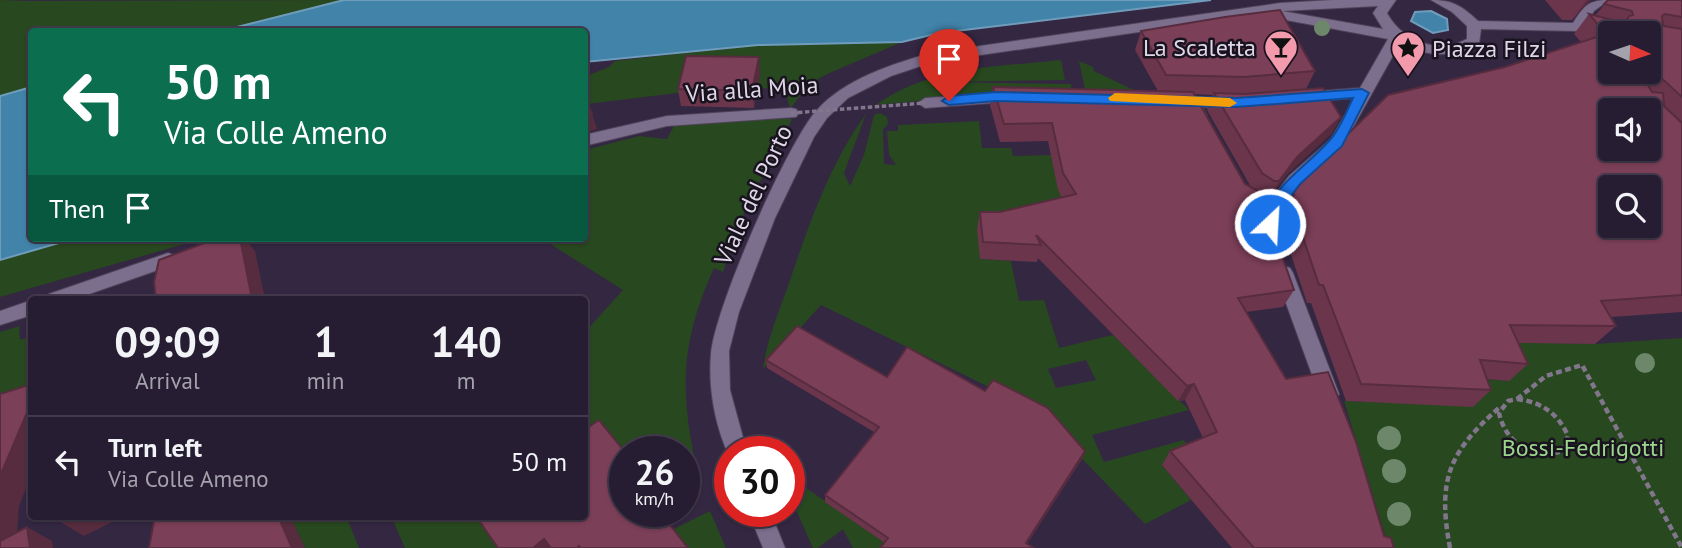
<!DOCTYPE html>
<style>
:root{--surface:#271d32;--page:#2f263a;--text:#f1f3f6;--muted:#a4a2ac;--line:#433b4d}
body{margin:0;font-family:"PT Sans",sans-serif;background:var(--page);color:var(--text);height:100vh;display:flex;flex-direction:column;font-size:26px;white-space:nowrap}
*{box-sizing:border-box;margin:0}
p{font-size:23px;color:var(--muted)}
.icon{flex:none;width:38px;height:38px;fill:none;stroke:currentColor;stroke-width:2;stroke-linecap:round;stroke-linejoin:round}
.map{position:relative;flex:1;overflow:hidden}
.drawer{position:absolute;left:28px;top:296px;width:560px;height:224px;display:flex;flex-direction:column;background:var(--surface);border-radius:7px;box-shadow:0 2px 5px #0004,0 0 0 2px var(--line)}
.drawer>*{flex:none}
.guide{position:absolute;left:28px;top:28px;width:560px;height:214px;border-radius:7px;box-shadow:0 2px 5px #0004,0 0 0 2px var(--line);background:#0b6e4f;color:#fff;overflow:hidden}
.needle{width:46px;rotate:93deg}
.tools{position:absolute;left:1598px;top:21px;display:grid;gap:14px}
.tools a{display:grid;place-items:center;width:63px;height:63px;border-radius:7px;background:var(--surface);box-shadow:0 2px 5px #0004,0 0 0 2px var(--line);font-size:35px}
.speed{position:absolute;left:609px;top:436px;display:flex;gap:14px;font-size:35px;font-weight:700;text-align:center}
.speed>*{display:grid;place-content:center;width:91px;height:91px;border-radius:50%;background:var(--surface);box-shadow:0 2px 5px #0004,0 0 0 2px var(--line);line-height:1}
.speed small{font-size:18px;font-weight:400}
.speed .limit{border:10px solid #d22;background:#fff;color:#111}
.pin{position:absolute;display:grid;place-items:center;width:60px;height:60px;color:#fff;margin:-72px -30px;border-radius:50% 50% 50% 0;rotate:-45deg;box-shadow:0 0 7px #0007}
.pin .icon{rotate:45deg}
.me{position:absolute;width:77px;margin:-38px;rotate:25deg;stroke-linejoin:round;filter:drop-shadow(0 0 5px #0008)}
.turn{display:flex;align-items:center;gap:24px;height:147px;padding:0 21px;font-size:32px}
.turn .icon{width:91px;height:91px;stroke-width:2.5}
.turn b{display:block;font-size:49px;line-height:60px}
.then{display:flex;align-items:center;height:66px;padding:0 21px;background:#0003;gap:14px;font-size:26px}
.eta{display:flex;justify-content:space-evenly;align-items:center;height:119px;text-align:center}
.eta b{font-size:42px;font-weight:800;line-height:49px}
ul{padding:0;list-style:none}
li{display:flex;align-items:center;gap:21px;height:91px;padding:0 21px;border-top:2px solid var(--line)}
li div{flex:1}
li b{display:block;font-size:26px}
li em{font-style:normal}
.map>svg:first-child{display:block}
.green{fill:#28481f;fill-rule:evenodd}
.water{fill:#4183a9;stroke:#709cbc;stroke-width:2}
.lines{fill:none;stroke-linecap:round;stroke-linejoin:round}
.service-casing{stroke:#4f435a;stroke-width:2}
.minor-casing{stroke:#4f435a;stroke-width:2}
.path{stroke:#81768c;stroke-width:4.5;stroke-dasharray:6 3.5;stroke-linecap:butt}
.service{fill:#7c6e8d;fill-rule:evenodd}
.minor{fill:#7c6e8d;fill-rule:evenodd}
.path-bridge{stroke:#81768c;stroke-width:3.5;stroke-dasharray:4.5 2.5;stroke-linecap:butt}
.tree{fill:#6d876a}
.wall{fill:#6b364c;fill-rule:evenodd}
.shaded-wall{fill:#572c3e}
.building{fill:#7c3f58;stroke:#572c3e;stroke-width:2;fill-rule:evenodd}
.route{fill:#1a73e8;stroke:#114b97;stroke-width:2}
.slow{fill:#f59e0b}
.labels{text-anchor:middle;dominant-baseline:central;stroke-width:5;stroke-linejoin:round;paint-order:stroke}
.poi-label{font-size:24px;fill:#dfd7e8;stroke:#19131f;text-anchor:end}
.street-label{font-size:24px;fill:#dfd7e8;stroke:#19131f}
.park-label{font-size:24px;fill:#9cd68b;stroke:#19131f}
</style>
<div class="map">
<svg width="1682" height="548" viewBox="0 0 1682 548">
<rect width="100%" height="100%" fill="#342742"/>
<!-- green -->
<g class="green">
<polygon points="0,0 31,1 344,0 221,31 32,32 31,87 0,96"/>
<polygon points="902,42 825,75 808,85 790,109 785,89 758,88 760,74 685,92 587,104 584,77 609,67 615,61 758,45"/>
<path d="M1061,60L1065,80L942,82L1071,84L1072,94L1001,93L876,105C930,66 996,67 1061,60Z"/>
<polygon points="1079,61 1093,67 1094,71 1140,93 1086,94"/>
<path d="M880,113L887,117L888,124L883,129L884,164L896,165L889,155L887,131H898V125L979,121L982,148H1011L1013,156L1051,155L1071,212L980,259L1011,261L1019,301L1044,300L1059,348L1113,335L1189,410L1092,435L1104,462L1184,440L1191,453L1162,465L1191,500L1145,524L1068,444L991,388L821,305L763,369C767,339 778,314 788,286C808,228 829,164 866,114L844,173L850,186L864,155L874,115ZM1086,360L1096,380L1056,388L1048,369Z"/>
<path d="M752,119H792L744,213L723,272L714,268C679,346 680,394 698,475L684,485V452H625V511L668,532L710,511L726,548H405L391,516H584L585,332L623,290L541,238H584L585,150L639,136L667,139L674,126Z"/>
<polygon points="76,238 205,238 0,297 0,260"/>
<polygon points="19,326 20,340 31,336 31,393 0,404 0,332"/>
<polygon points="1682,338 1682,548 1389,548 1344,401 1472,406 1462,377 1509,381 1492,342 1595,344"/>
<polygon points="789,476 888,545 885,548 853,548 843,529 818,548 813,548 789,494"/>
<polygon points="290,516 346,516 359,548 305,548"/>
</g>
<!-- water -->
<g class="water">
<polygon points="344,0 1211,0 939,33 902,42 758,45 585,62 584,32 221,31"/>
<polygon points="1431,11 1447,19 1448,30 1433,33 1411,21 1415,12"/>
<polygon points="31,87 32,238 76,238 0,260 0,96"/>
</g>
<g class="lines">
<!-- service casing -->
<g class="service-casing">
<g id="service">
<polygon points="1014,92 1019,93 1019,101 925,108 918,103 925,98"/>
<polygon points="791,108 796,109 799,113 796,117 667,126 584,146 584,135 667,116"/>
</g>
</g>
<!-- minor casing -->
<g class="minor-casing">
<g id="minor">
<path d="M1333,0H1396L1387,13C1402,41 1438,55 1467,39V26L1452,12L1431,0C1453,0 1462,6 1478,21L1573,23C1584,6 1588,0 1609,0L1594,11L1585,25L1615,33H1610V40L1577,31L1481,29L1479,44C1453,58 1426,57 1400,43L1342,147L1301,184L1281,210L1280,232L1272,238L1264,232L1267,205L1289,176L1331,139L1355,98L1306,102L1299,97L1306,92L1360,88L1388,39L1275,18L1270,17L1269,13L933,62L891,76L848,98L827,118L814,137L775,218L739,312L729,351L730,390L747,452H730V458C715,427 708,388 711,354C714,310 787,143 817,110C845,79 892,64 931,53L1280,3ZM1378,6L1373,13L1383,29L1282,11Z"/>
<polygon points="1192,97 1233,98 1240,103 1233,108 1202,107 1207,116 1199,121 1194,120 1185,102"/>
<polygon points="168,253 174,255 177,260 174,299 156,299 158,270 75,299 46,299 49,294"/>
<polygon points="1284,266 1290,268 1293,273 1339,394 1336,400 1329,402 1322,400 1319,394 1275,273 1278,268"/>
<polygon points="32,300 32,315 0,325 0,311"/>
<polygon points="748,511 770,511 785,548 763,548"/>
</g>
</g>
<!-- path -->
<g class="path">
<polyline points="1517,399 1546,376 1582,365 1682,548"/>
<path d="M1517,399C1541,402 1558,413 1568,436L1563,451C1533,460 1506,444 1499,413L1508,401Z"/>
<path d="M1450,548C1437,479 1449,452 1500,407"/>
</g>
<!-- service -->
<use href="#service" class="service"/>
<!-- minor -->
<use href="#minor" class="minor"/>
<!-- path-bridge -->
<polyline class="path-bridge" points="791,113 925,103"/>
</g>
<!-- trees -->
<g class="tree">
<circle cx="1322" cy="28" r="8"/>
<circle cx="1645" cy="363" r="10"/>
<circle cx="1389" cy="438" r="12"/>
<circle cx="1394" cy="471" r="12"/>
<circle cx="1399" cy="514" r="12"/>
</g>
<!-- wall -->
<g class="wall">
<polygon points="1545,0 1593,0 1590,0 1572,20 1562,20"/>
<path d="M1608,0H1682V312L1611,317L1616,326L1595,344L1518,343L1528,364L1509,381L1487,379L1491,390L1473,407L1346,401L1311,303H1307L1281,224L1283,211L1294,192L1505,67L1581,42L1574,34L1589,14L1595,16ZM1648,33V72H1610Z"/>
<path d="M1141,31L1315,71L1306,89L1341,117L1331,134L1287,174L1270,197L1276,239L1294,290L1283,307L1246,312L1286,379L1384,536L1394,548H1232L1162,465L1170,451L1203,438L1185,400L1178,401L1038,258L1037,262L980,259L977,229L980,212H1000L1062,198L1058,190L1048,141L1000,142L990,105L993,87L1158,91L1135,50ZM1194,94L1213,95L1207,110L1251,187L1245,184Z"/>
<polygon points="760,74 754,108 681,106 678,89"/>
<polygon points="766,360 887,377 1085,451 1082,459 1027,544 885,543 825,502 825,495 874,432 767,368"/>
</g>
<!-- shaded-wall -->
<g class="shaded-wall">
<polygon points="1587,0 1591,0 1572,20"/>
<polygon points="759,57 760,74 754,108 752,91"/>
<polygon points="592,114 597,129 584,133 584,116"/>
<polygon points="1341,117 1331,134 1287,174 1270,198 1279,181 1297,157"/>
<polygon points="240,238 245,238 255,251 265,299 252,299"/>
<polygon points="1194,384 1185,400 1178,401 1187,386"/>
<polygon points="32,401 32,474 19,506 16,548 0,548 0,476"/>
<polygon points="1085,451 1082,459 1024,548 1026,543"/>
<polygon points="65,516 124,516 84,536 57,520"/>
<polygon points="278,516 290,516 305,548 292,548"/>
<polygon points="27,527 52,541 53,548 30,548"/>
<polygon points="544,539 550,548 533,548"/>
</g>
<!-- building -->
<g class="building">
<path d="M1608,0H1682V17L1665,14L1662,16L1663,26L1682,29V97L1656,73L1648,70V33H1610V72H1647L1642,75L1652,92L1663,93L1664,106L1682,123V295L1601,301L1616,326L1510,325L1528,364L1480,360L1491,390L1361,384L1323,285H1319L1292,205L1294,192L1314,167L1388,95L1505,67L1606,34L1589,14L1625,23L1629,16L1633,15L1632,11L1604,4ZM1610,110H1648V149H1610ZM1610,187H1648V226H1610Z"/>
<polygon points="1280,10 1315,71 1244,77 1166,75 1141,31 1225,17"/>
<polygon points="686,56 759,57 752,91 678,89"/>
<polygon points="993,87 1193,92 1245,184 1271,198 1276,239 1294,290 1238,298 1286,379 1328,372 1356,442 1384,536 1391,538 1394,548 1254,548 1170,451 1217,432 1194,384 1187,386 1036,235 1041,245 983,242 980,212 1000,212 1076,194 1063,173 1052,123 1004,124"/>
<polygon points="1323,88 1341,117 1297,157 1279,181 1274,181 1262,173 1214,93 1244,94"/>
<polygon points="584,94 592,114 584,116"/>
<polygon points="218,238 240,238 252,299 156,299 154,282 159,260"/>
<polygon points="797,326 887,377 907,347 985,391 993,380 1048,408 1085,451 1026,543 1034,548 880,548 888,538 825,495 879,427 766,360"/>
<polygon points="32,384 32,401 0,476 0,394"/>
<polygon points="599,420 625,452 625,511 659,511 688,548 580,548 579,546 577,548 551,548 544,539 533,548 498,548 476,516 584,516 584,430"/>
<polygon points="57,516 65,516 57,520"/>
<polygon points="155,516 278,516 292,548 149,548"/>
<polygon points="27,527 30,548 0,548 0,541"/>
</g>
<!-- route -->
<path class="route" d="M1362,89L1369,93L1342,146L1300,184L1280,211L1275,228L1270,230L1262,224C1271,186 1304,169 1329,141C1340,130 1346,112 1353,98L1236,107L996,101L949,105L942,101L949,96L996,92L1236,98Z"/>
<!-- slow -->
<polygon class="slow" points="1115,93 1230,98 1237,103 1230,107 1110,101 1108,98"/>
<!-- icons -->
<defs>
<g id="bar-pin" transform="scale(1.75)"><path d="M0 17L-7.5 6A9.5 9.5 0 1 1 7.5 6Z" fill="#f39aac" stroke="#19131f"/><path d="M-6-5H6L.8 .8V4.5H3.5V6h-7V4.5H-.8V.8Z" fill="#111"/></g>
<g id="sight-pin" transform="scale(1.75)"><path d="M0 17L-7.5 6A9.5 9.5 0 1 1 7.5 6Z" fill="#f39aac" stroke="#19131f"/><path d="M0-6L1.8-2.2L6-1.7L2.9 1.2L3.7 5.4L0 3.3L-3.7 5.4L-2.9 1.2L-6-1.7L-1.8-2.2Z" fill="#111"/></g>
</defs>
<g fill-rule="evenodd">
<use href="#bar-pin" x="1281" y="47"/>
<use href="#sight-pin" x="1408" y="48"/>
</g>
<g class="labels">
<!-- poi labels -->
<g class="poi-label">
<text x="1256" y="47">La Scaletta</text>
<text x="1432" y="48" text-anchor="start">Piazza Filzi</text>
</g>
<!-- street labels -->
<g class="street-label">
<text transform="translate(752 89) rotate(-4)">Via alla Moia</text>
<text transform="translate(753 195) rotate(-65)">Viale del Porto</text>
</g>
<!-- park labels -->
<g class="park-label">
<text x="1583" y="447">Bossi-Fedrigotti</text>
</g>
</g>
</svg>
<div class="tools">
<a><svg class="needle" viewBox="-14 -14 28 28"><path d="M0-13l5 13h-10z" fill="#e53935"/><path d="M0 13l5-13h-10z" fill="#a4a2ac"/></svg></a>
<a><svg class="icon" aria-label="sound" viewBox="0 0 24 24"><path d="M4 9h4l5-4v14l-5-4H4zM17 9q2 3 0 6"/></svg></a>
<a><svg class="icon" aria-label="search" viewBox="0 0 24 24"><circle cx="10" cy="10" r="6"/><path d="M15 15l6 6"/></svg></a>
</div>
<div class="speed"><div>26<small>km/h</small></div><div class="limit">30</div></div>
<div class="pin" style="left:949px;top:101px;background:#d93025"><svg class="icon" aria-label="arrive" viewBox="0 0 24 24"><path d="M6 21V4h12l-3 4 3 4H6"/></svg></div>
<svg class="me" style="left:1270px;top:224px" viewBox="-20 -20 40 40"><circle r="17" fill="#1a73e8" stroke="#fff" stroke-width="3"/><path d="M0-11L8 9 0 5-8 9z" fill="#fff"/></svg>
<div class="guide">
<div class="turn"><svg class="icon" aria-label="left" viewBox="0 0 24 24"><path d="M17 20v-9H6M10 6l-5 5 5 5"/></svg><div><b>50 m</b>Via Colle Ameno</div></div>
<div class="then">Then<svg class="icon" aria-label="arrive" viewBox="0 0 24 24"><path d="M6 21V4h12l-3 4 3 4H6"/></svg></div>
</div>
<section class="drawer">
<div class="eta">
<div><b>09:09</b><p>Arrival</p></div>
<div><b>1</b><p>min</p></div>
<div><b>140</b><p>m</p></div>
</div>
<ul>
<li><svg class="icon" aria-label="left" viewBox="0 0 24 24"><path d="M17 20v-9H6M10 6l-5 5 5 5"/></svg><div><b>Turn left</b><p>Via Colle Ameno</p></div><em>50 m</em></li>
</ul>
</section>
</div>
